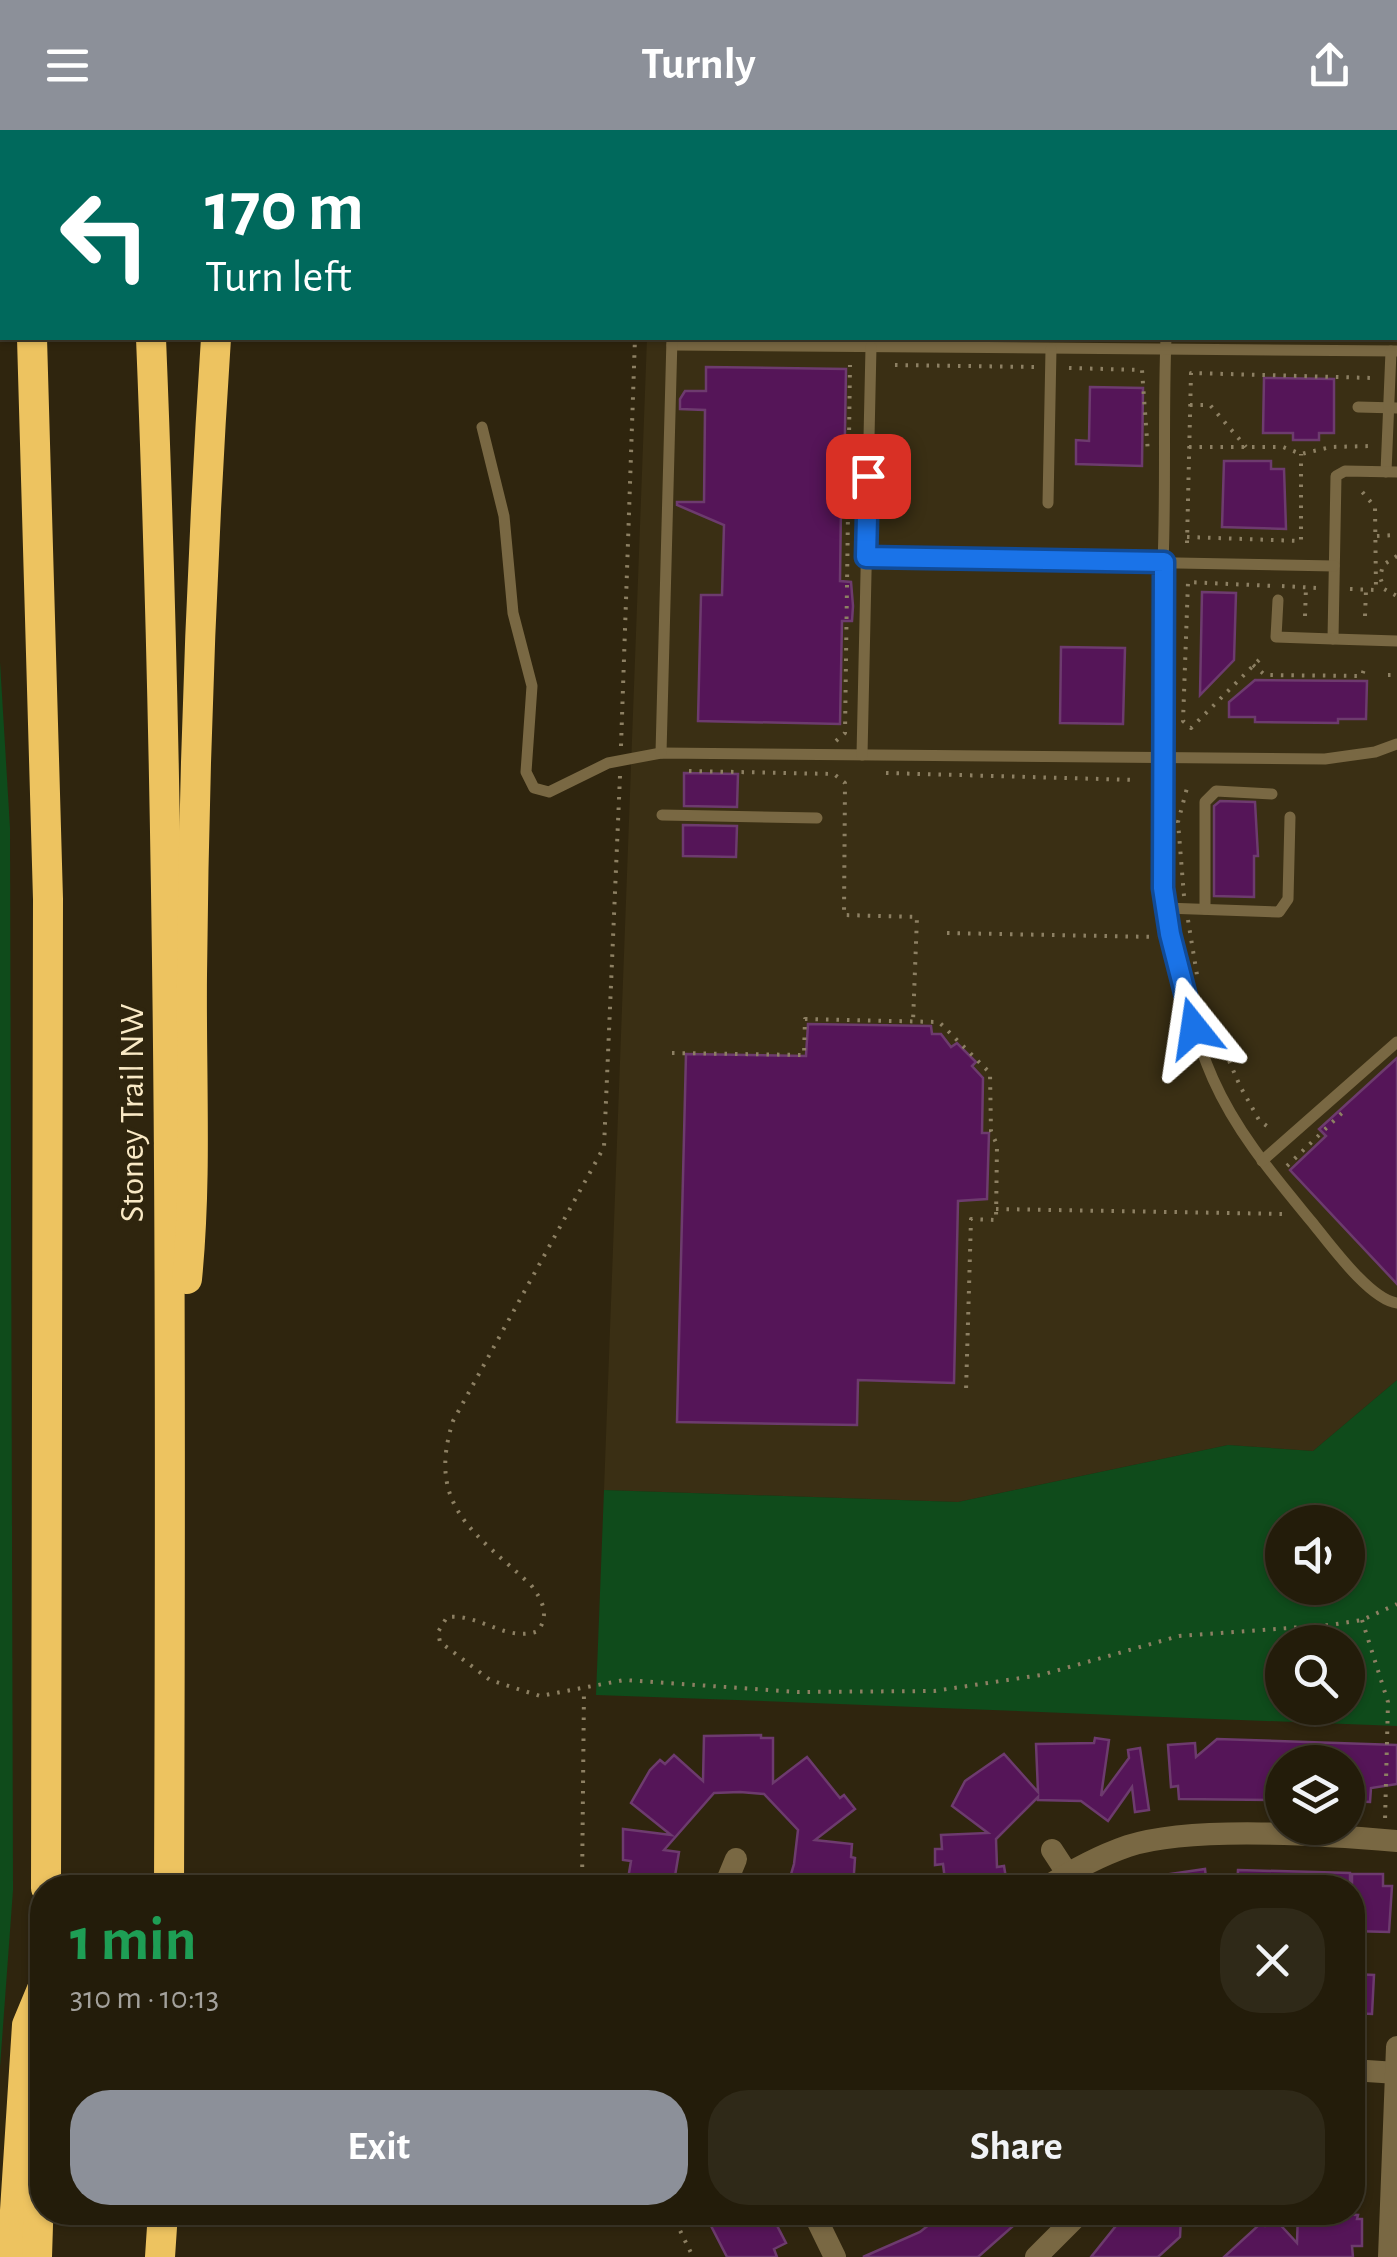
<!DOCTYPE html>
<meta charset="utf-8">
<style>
:root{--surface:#231c0a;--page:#2f2918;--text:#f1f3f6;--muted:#a3a19c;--line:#403a2b;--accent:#8c9099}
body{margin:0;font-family:"Alegreya Sans",sans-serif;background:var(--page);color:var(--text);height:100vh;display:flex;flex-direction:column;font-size:38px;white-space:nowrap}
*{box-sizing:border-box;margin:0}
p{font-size:32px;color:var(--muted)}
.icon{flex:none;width:55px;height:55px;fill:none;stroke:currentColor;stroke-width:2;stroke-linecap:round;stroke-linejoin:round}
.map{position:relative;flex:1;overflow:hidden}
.drawer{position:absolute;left:30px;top:1745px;width:1335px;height:350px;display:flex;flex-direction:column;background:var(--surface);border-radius:40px;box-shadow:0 2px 8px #0004,0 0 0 2px var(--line)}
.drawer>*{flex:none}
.hud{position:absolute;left:0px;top:0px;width:1398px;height:210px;box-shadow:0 2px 8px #0004,0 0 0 2px var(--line);background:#00695c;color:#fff;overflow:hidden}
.tools{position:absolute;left:1265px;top:1375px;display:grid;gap:20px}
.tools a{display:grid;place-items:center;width:100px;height:100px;border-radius:50%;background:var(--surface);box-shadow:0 2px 8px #0004,0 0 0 2px var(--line);font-size:50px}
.pin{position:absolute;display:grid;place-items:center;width:85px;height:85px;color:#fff;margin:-42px;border-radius:20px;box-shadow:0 5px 15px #0006}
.me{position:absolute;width:110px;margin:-55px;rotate:345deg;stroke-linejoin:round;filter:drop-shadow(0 0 8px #0008)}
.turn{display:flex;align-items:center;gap:35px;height:210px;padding:0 40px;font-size:45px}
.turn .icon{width:130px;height:130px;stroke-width:2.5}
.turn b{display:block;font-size:70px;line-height:85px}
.round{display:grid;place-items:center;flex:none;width:105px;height:105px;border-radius:40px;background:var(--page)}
.headline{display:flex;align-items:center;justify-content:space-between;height:170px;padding:0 40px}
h1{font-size:60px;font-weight:600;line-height:75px;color:#1e9e55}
.button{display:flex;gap:20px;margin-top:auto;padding:20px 40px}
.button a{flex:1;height:115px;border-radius:40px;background:var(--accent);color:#fff;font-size:40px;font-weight:600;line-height:115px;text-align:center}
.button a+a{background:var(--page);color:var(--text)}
header{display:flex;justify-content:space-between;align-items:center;height:130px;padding:0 40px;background:var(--accent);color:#fff;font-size:45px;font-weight:600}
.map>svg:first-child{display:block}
.built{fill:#3a2f14}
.green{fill:#0f4b1b;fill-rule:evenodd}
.building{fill:#551558;stroke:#6d3b6e;stroke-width:2.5}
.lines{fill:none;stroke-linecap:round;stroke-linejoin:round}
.path{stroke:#8d8063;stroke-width:4;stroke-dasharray:2.5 8;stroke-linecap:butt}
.service{stroke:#796843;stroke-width:11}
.minor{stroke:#796843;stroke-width:22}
.motorway{stroke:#edc360;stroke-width:30}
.route-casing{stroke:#114b97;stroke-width:25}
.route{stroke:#1a73e8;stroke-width:18}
.labels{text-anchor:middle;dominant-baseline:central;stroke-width:8;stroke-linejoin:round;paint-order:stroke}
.street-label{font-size:35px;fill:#f9e9c5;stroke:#2f250e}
</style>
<header><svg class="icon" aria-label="menu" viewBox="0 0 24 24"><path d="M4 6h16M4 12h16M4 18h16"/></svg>Turnly<svg class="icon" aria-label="share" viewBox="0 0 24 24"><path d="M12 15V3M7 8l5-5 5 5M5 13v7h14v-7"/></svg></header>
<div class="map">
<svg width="1397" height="2127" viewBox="0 0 1397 2127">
<rect width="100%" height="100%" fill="#2f250e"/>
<!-- built -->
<polygon class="built" points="655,0 1397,0 1397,1250 1313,1321 1228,1315 958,1372 604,1360 647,208 1395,208 1395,2"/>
<!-- green -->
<g class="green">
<polygon points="0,532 10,698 13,1760 0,1937"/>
<path d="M1397,1250V1596C1130,1586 863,1574 596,1565L604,1360L958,1372L1228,1315L1313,1321ZM1282,1392H1348V1458H1282ZM1282,1512H1348V1578H1282Z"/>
</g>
<!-- building -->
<g class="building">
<polygon points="706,237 846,239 844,360 855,360 854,376 841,376 840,451 851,452 853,476 852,491 842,491 840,594 698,591 701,465 722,465 724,395 677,375 677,372 704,372 705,280 680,279 680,269 685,261 706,261"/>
<polygon points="1264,248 1334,249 1334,303 1319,303 1319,310 1293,310 1293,303 1263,303"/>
<polygon points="1090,257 1143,258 1142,336 1076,334 1076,310 1089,311"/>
<polygon points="1224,331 1271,331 1271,339 1284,339 1286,399 1222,397"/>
<polygon points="1202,462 1236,463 1234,530 1200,565"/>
<polygon points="1061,517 1125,518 1123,594 1060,593"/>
<polygon points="1255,550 1367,551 1366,589 1338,589 1338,593 1255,592 1255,587 1229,587 1229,572"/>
<polygon points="684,643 738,644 737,677 684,676"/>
<polygon points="1220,671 1255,672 1258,726 1254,726 1254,767 1214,766 1214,676"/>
<polygon points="683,695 737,696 736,727 683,726"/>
<polygon points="808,894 931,896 932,904 941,904 951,917 957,913 976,932 972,936 983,948 982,1003 989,1003 987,1069 958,1071 954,1253 858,1250 857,1295 677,1292 686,924 806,926"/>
<polygon points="1397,928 1397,1154 1290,1040 1326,1006 1319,999"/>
<polygon points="761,1605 761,1608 773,1608 773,1653 807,1627 840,1668 844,1665 855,1679 815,1710 852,1714 851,1727 855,1728 853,1758 787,1758 794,1734 798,1700 764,1664 740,1662 714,1663 664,1720 679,1722 673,1758 627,1755 631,1731 623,1730 623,1699 671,1705 631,1673 650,1640 660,1630 665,1634 674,1625 703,1651 704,1606"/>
<polygon points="1095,1608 1109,1610 1101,1666 1129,1628 1128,1620 1140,1618 1149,1680 1135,1682 1132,1657 1108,1691 1081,1671 1038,1670 1038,1667 996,1709 997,1737 1004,1736 1006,1748 1003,1754 998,1758 946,1758 943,1734 935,1735 935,1719 942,1719 941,1705 988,1703 952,1676 965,1651 1004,1624 1038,1662 1036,1614 1094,1613"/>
<polygon points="1217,1609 1397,1615 1397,1654 1371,1658 1370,1672 1349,1671 1348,1632 1282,1632 1282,1670 1179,1669 1178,1656 1171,1657 1168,1615 1195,1613 1196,1627"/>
<polygon points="1205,1739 1207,1758 1165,1758 1163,1745"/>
<polygon points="1238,1740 1350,1743 1350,1758 1237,1758"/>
<polygon points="1352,1744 1383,1744 1383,1756 1392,1756 1389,1802 1352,1801"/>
<polygon points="1352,1844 1374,1845 1372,1884 1352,1883"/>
<polygon points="709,2082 770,2082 786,2113 774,2119 777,2127 727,2127 708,2090 712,2088"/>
<polygon points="945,2082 1029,2082 978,2127 863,2127 920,2102"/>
<polygon points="1127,2082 1174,2082 1181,2088 1180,2107 1158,2127 1091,2127"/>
<polygon points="1298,2082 1358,2085 1357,2089 1362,2089 1362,2116 1352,2116 1353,2127 1224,2127 1261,2093 1265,2096 1274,2088 1297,2113"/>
</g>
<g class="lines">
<!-- path -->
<g class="path">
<polyline points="642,2 643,0"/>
<polyline points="895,235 1034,237"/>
<polyline points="1069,238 1142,240 1148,323"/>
<polyline points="1190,275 1210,275 1246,317"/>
<polyline points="1189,317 1283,317 1301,324 1331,317 1372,316"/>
<polyline points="1377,406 1397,405"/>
<polyline points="1187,407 1301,411 1301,324"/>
<polyline points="1187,413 1191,243 1373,248"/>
<polyline points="1397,426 1383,435 1380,447 1384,459 1397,466"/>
<polyline points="1282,456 1318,458"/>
<polyline points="1350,459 1376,460 1375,377 1358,357"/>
<polyline points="1305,486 1306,457"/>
<polyline points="1365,486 1366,460"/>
<polyline points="1259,530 1191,598 1183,591 1188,452 1273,456"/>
<polyline points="1253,535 1265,545 1362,546 1364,539"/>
<polyline points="1388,545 1397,545"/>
<polyline points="836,611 845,603 850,235"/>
<polyline points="621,616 635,208"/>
<polyline points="689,641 834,644 845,653 844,785 917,787 913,892"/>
<polyline points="886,643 1137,650"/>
<path d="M620,646L604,1017L453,1291C426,1376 474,1402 531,1455C542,1470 550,1484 538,1501C507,1513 479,1483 447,1487L438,1502L440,1512L490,1550L540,1566L624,1550L798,1562L934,1561L1041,1545L1179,1506L1330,1495L1362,1490L1397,1474"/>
<polyline points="1184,766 1178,692 1187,658"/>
<polyline points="1188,790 1197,845"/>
<polyline points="947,803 1157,807"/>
<polyline points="1204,873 1240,956 1259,990 1272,1000"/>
<polyline points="672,923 804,925 805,889 939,892 990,943 991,1001 997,1015 996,1090 971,1089 966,1261"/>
<polyline points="1287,1036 1345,980"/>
<polyline points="996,1079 1286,1084"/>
<polyline points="1362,1490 1388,1572 1385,1691"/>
<polyline points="582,1758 584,1559"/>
<polyline points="671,2082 693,2127"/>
</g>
<!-- service -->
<g class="service">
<polyline points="936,0 936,2"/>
<polyline points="680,2 680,0"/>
<polyline points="1171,2 1171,0"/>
<polyline points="1395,110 1397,110"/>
<path d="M1166,208C1163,283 1166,359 1163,434C1158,604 1144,790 1213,949C1237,1003 1274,1046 1311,1091C1329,1113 1370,1170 1397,1173"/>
<polyline points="672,215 1397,221"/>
<polyline points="1358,277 1397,278"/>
<polyline points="482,297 504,386 513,483 532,556 526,642 534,658 549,662 608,633 661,623 1325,629 1375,622 1397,614"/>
<polyline points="1386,342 1391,221"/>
<polyline points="1397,342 1345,341 1336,346 1333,509 1397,511"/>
<polyline points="1048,373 1051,219"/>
<polyline points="866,427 1334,436"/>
<polyline points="1278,470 1276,507 1333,509"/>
<polyline points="661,623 672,208"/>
<polyline points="862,625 871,217"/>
<polyline points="662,685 817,688"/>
<polyline points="1165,778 1279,782 1288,769 1290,687"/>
<polyline points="1205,779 1205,672 1216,661 1272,664"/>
<polyline points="1262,1031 1397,912"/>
</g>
<!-- minor -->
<g class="minor">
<polyline points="1052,1720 1067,1743"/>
<polyline points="724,1758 736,1729"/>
<path d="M1045,1758C1071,1741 1099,1726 1128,1716C1193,1695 1327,1705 1397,1711"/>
<polyline points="1352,1940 1397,1943"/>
<polyline points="813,2082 835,2127"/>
<polyline points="1036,2127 1081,2082"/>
<polyline points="1389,2127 1397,1917"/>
</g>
<!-- motorway -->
<g class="motorway">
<polyline points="1,0 2,26"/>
<polyline points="24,0 24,2"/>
<polyline points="143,0 143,2"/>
<polyline points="231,2 231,0"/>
<polyline points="32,208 48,769 46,1758"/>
<path d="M151,208C172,724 171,1241 169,1758"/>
<path d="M187,1149C197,1048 191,946 192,845C194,632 202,420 216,208"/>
<polyline points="12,2127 27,1895 42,1859"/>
<polyline points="37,2127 42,1969"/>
<polyline points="160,2127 163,2082"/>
</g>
</g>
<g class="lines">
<!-- route casing -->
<g class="route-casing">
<polyline id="route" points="868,346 866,427 1164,432 1163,758 1170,804 1194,898"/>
</g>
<!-- route -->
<use href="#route" class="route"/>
</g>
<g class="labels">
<!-- street labels -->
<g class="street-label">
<text transform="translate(132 983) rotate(-90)">Stoney Trail NW</text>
</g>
</g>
</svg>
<div class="tools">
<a><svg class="icon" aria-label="sound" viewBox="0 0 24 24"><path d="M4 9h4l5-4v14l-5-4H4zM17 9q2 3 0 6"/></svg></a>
<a><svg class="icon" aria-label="search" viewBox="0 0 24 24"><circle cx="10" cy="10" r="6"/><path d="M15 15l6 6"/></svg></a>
<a><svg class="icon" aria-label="layers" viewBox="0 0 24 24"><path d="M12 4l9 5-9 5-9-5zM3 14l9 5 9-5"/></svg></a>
</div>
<div class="pin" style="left:868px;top:346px;background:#d93025"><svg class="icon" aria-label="arrive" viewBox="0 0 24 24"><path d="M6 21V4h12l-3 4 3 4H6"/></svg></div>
<svg class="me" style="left:1194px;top:898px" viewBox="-20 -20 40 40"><path d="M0-17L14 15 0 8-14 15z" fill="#1a73e8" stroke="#fff" stroke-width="4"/></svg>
<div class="hud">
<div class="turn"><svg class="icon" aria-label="left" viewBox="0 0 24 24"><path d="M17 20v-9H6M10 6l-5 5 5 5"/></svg><div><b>170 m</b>Turn left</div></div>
</div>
<section class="drawer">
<div class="headline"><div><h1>1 min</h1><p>310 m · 10:13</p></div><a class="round"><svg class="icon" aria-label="close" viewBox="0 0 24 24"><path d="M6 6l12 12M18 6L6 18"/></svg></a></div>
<div class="button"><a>Exit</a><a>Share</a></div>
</section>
</div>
